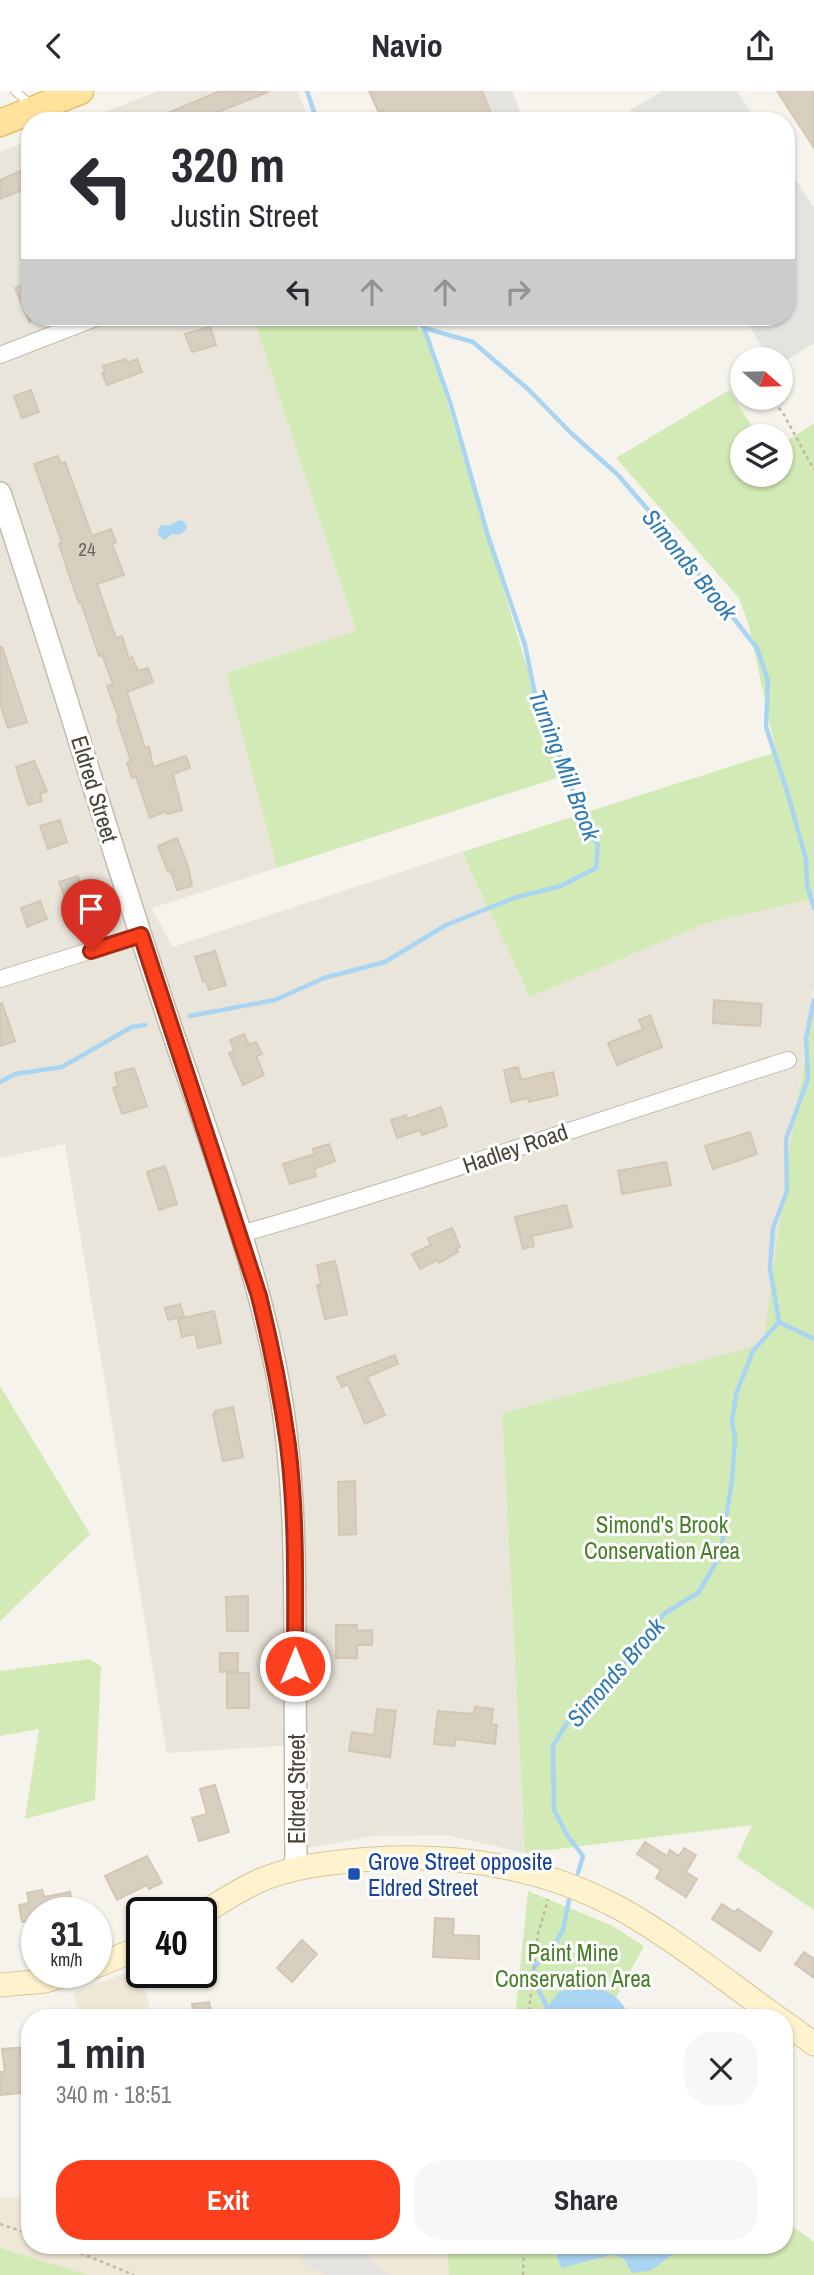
<!DOCTYPE html>
<meta charset="utf-8">
<style>
:root{--surface:#fff;--page:#f7f7f7;--text:#2b2b33;--muted:#7c7c81;--accent:#fc3f1d}
body{margin:0;font-family:"Archivo Narrow",sans-serif;background:var(--page);color:var(--text);height:100vh;display:flex;flex-direction:column;font-size:26px;white-space:nowrap}
*{box-sizing:border-box;margin:0}
p{font-size:23px;color:var(--muted)}
.icon{flex:none;width:38px;height:38px;fill:none;stroke:currentColor;stroke-width:2;stroke-linecap:round;stroke-linejoin:round}
.map{position:relative;flex:1;overflow:hidden}
.panel{position:absolute;left:21px;top:1918px;width:772px;height:245px;display:flex;flex-direction:column;background:var(--surface);border-radius:28px;box-shadow:0 2px 5px #0004}
.panel>*{flex:none}
.top-card{position:absolute;left:21px;top:21px;width:774px;height:214px;border-radius:28px;box-shadow:0 2px 5px #0004;background:#fff;color:var(--text);overflow:hidden}
.needle{width:46px;rotate:110deg}
.buttons{position:absolute;left:730px;top:256px;display:grid;gap:14px}
.buttons a{display:grid;place-items:center;width:63px;height:63px;border-radius:50%;background:var(--surface);box-shadow:0 2px 5px #0004;font-size:35px}
.speed{position:absolute;left:21px;top:1806px;display:flex;gap:14px;font-size:35px;font-weight:700;text-align:center}
.speed>*{display:grid;place-content:center;width:91px;height:91px;border-radius:50%;background:var(--surface);box-shadow:0 2px 5px #0004;line-height:1}
.speed small{font-size:18px;font-weight:400}
.speed .limit{border:4px solid #111;border-radius:10px;background:#fff;color:#111}
.pin{position:absolute;display:grid;place-items:center;width:60px;height:60px;color:#fff;margin:-72px -30px;border-radius:50% 50% 50% 0;rotate:-45deg;box-shadow:0 0 7px #0007}
.pin .icon{rotate:45deg}
.me{position:absolute;width:77px;margin:-38px;rotate:0deg;stroke-linejoin:round;filter:drop-shadow(0 0 5px #0008)}
.turn{display:flex;align-items:center;gap:24px;height:147px;padding:0 35px;font-size:32px}
.turn .icon{width:91px;height:91px;stroke-width:2.5}
.turn b{display:block;font-size:49px;line-height:60px}
.lanes{display:flex;align-items:center;height:66px;padding:0 35px;background:#0003;justify-content:center;gap:35px;direction:ltr}
.lanes .off{opacity:.35}
.round{display:grid;place-items:center;flex:none;width:74px;height:74px;border-radius:28px;background:var(--page)}
.summary{display:flex;align-items:center;justify-content:space-between;height:119px;padding:0 35px}
h1{font-size:42px;font-weight:800;line-height:52px}
.button{display:flex;gap:14px;margin-top:auto;padding:14px 35px}
.button a{flex:1;height:80px;border-radius:28px;background:var(--accent);color:#fff;font-size:28px;font-weight:800;line-height:80px;text-align:center}
.button a+a{background:var(--page);color:var(--text)}
header{display:flex;justify-content:space-between;align-items:center;height:91px;padding:0 35px;background:var(--surface);font-size:32px;font-weight:800}
.map>svg:first-child{display:block}
.residential{fill:#eae5da}
.education{fill:#efe8d6}
.green{fill:#d2eab5}
.parking{fill:#e5e3e0}
.water{fill:#a9d4f2}
.lines{fill:none;stroke-linecap:round;stroke-linejoin:round}
.stream{stroke:#a9d4f2;stroke-width:4.5}
.building{fill:#d8cfc1;stroke:#d3c7b4;stroke-width:2}
.service-casing{stroke:#c2bbae;stroke-width:10}
.minor-casing{stroke:#c2bbae;stroke-width:18}
.tertiary-casing{stroke:#c2bbae;stroke-width:24}
.secondary-casing{stroke:#d6c79b;stroke-width:25}
.primary-casing{stroke:#e6c16a;stroke-width:29}
.path{stroke:#c4b79f;stroke-width:2.5;stroke-dasharray:3.5 3.5;stroke-linecap:butt}
.service{stroke:#fff;stroke-width:8}
.minor{stroke:#fff;stroke-width:16}
.tertiary{stroke:#fff;stroke-width:21}
.secondary{stroke:#fff3cd;stroke-width:23}
.primary{stroke:#ffe39c;stroke-width:26}
.route-casing{stroke:#a42913;stroke-width:18}
.route{stroke:#fc3f1d;stroke-width:12}
.transit-dot{fill:#1a4fb4;stroke:#fff;stroke-width:2.5}
.labels{text-anchor:middle;dominant-baseline:central;stroke-width:6;stroke-linejoin:round;paint-order:stroke}
.number-label{font-size:19px;fill:#6e675b}
.street-label{font-size:23px;fill:#4b4439;stroke:#fff}
.park-label{font-size:23px;fill:#4a7f2a;stroke:#fff}
.transit-label{font-size:23px;fill:#164399;stroke:#fff;text-anchor:start}
.water-label{font-size:24px;font-style:italic;fill:#2e7ab2;stroke:#fff}
</style>
<header><svg class="icon" aria-label="back" viewBox="0 0 24 24"><path d="M15 5l-7 7 7 7"/></svg>Navio<svg class="icon" aria-label="share" viewBox="0 0 24 24"><path d="M12 15V3M7 8l5-5 5 5M5 13v7h14v-7"/></svg></header>
<div class="map">
<svg width="814" height="2184" viewBox="0 0 814 2184">
<rect width="100%" height="100%" fill="#f6f3ec"/>
<!-- residential -->
<g class="residential">
<polygon points="159,0 297,0 309,28 81,30"/>
<polygon points="30,49 30,226 253,226 356,541 226,582 277,777 152,817 172,856 462,761 530,906 707,832 813,807 814,809 814,894 763,1253 502,1322 525,1762 446,1744 375,1745 308,1757 311,1653 167,1662 65,1053 0,1067 0,61"/>
</g>
<!-- education -->
<g class="education">
<polygon points="140,1877 152,1927 79,1927 74,1901"/>
<polygon points="30,2106 30,2154 447,2154 449,2184 0,2184 0,2107"/>
</g>
<!-- green -->
<g class="green">
<polygon points="253,226 413,226 419,240 425,238 560,686 277,777 226,582 356,540"/>
<polygon points="729,299 758,345 742,345 742,383 780,383 781,354 814,332 814,809 812,808 707,832 530,906 462,761 776,661 749,535 739,507 616,367"/>
<polygon points="814,911 814,1819 737,1767 752,1734 525,1762 502,1322 763,1253 790,1055"/>
<polygon points="0,1295 90,1443 0,1530"/>
<polygon points="89,1568 101,1575 95,1709 25,1728 39,1638 0,1645 0,1580"/>
<polygon points="528,1800 611,1834 644,1855 605,1927 515,1927"/>
<polygon points="784,2129 814,2151 814,2184 449,2184 447,2154 784,2154"/>
<polygon points="0,2157 88,2184 0,2184"/>
</g>
<!-- parking -->
<g class="parking">
<polygon points="482,0 512,0 524,30 494,30"/>
<polygon points="663,0 737,0 757,30 636,30 630,19"/>
<polygon points="786,74 814,117 814,252 781,273 780,268 766,264 744,226 786,226"/>
<polygon points="299,2154 357,2154 388,2184 325,2184 301,2170 307,2158"/>
</g>
<!-- water -->
<g class="water">
<path d="M179,429L185,431L187,436C183,444 180,444 172,443L165,449L159,445L158,439L161,434H170Z"/>
<path d="M581,1896C606,1896 619,1904 631,1927H553L547,1916L559,1901Z"/>
<polygon points="560,2154 684,2154 652,2179 632,2182 624,2168 614,2163 562,2177 557,2166"/>
</g>
<g class="lines">
<!-- stream -->
<g class="stream">
<polyline points="307,0 317,30"/>
<polyline points="416,226 424,237 473,251 529,299 571,342 618,384 649,420 757,557 768,590 766,636 787,700 806,768 807,794 814,817"/>
<polyline points="190,925 275,909 324,887 385,871 446,834 514,807 561,795 596,777 598,754 587,739 565,678 538,618 525,554 488,445 450,311 424,237"/>
<polyline points="0,991 15,983 62,976 132,936 145,934"/>
<polyline points="779,1231 814,1248"/>
<polyline points="578,1782 583,1765 567,1744 554,1719 553,1655 567,1632 585,1610 618,1580 665,1522 698,1502 720,1465 732,1389 735,1347 732,1331 736,1303 753,1260 779,1231 770,1177 773,1137 787,1100 786,1048 808,988 806,947 814,909"/>
<polyline points="552,1916 547,1916 536,1894 534,1876 551,1860 563,1839 569,1809"/>
</g>
</g>
<!-- building -->
<g class="building">
<polygon points="220,0 268,1 210,24 212,30 149,30"/>
<polygon points="369,0 482,0 494,30 386,30 383,20 379,22"/>
<polygon points="777,0 814,0 814,57"/>
<polygon points="30,76 30,96 0,108 0,89"/>
<polygon points="30,191 30,232 15,197"/>
<polygon points="210,236 216,254 192,261 185,243"/>
<polygon points="126,268 127,272 137,268 142,281 107,294 102,282 105,281 103,275"/>
<polygon points="31,299 39,321 22,327 14,305"/>
<polygon points="58,365 61,373 65,371 92,445 111,438 116,451 112,453 124,484 97,493 116,547 122,545 129,568 132,566 138,580 148,577 153,591 127,601 145,657 149,656 153,676 186,665 190,677 173,683 182,719 167,723 166,720 150,727 136,686 132,687 127,672 131,670 117,629 119,628 107,595 113,593 102,564 99,565 81,511 79,512 69,484 59,453 62,452 34,373"/>
<polygon points="0,556 2,556 27,631 8,637 0,612"/>
<polygon points="34,670 47,700 40,703 42,710 28,714 16,676"/>
<polygon points="60,729 67,751 48,758 40,735"/>
<polygon points="177,747 188,775 192,795 177,799 171,780 168,781 158,755"/>
<polygon points="78,785 89,825 74,830 59,791"/>
<polygon points="40,810 47,828 27,836 21,817"/>
<polygon points="215,860 226,894 209,899 206,890 203,891 195,866"/>
<polygon points="714,909 762,913 760,935 713,932"/>
<polygon points="2,912 15,950 0,955 0,913"/>
<polygon points="650,924 662,956 617,974 608,952 643,938 639,929"/>
<polygon points="244,943 249,954 256,951 262,963 256,965 264,984 243,994 229,962 234,960 230,949"/>
<polygon points="518,976 521,989 553,981 558,1004 529,1011 528,1007 511,1011 504,979"/>
<polygon points="134,977 147,1015 122,1023 113,997 118,995 115,982"/>
<polygon points="441,1016 447,1035 422,1044 420,1039 397,1047 391,1029 406,1024 407,1028"/>
<polygon points="750,1041 757,1063 713,1078 705,1055"/>
<polygon points="329,1053 335,1070 314,1078 316,1085 290,1093 283,1073 315,1063 313,1058"/>
<polygon points="666,1071 671,1094 622,1103 618,1080"/>
<polygon points="165,1075 177,1113 159,1119 147,1081"/>
<polygon points="566,1114 572,1136 532,1145 534,1155 523,1158 515,1126"/>
<polygon points="452,1137 460,1156 456,1158 458,1161 439,1172 437,1169 420,1178 412,1163 431,1154 428,1147"/>
<polygon points="335,1170 347,1223 325,1228 317,1194 321,1193 317,1174"/>
<polygon points="180,1213 184,1225 168,1229 165,1217"/>
<polygon points="214,1220 221,1252 198,1257 195,1243 182,1246 178,1228"/>
<polygon points="395,1264 398,1273 367,1286 385,1324 365,1333 348,1293 342,1296 337,1286"/>
<polygon points="233,1316 243,1366 223,1370 213,1323 216,1323 215,1320"/>
<polygon points="355,1390 356,1443 339,1444 338,1391"/>
<polygon points="248,1505 248,1540 227,1540 226,1506"/>
<polygon points="336,1534 357,1534 357,1540 372,1539 372,1554 357,1554 357,1567 336,1567"/>
<polygon points="220,1562 238,1562 238,1580 220,1581"/>
<rect x="227" y="1582" width="22" height="35"/>
<polygon points="475,1616 493,1618 491,1633 497,1634 495,1653 456,1648 454,1655 434,1653 438,1620 474,1623"/>
<polygon points="377,1618 396,1620 390,1666 349,1660 352,1641 374,1644"/>
<polygon points="215,1694 229,1741 199,1750 192,1727 207,1723 200,1698"/>
<polygon points="645,1751 667,1765 670,1759 679,1765 684,1757 696,1764 686,1781 697,1788 686,1806 656,1787 661,1779 637,1763"/>
<polygon points="147,1765 162,1792 149,1798 147,1794 117,1809 105,1785"/>
<polygon points="42,1799 44,1806 70,1801 74,1822 37,1822 37,1828 22,1831 19,1814 29,1812 27,1802"/>
<polygon points="722,1813 734,1821 738,1818 772,1841 760,1860 712,1828"/>
<polygon points="435,1827 454,1828 453,1844 479,1845 479,1868 433,1866"/>
<polygon points="302,1849 317,1863 292,1891 277,1877"/>
<polygon points="804,1861 814,1868 814,1887 795,1873"/>
<polygon points="209,1911 212,1923 194,1926 192,1913"/>
<polygon points="28,1956 30,2001 0,2004 0,1981 5,1981 2,1958"/>
</g>
<g class="lines">
<!-- service casing -->
<g class="service-casing">
<polyline id="service" points="15,0 31,14"/>
</g>
<!-- minor casing -->
<g class="minor-casing">
<g id="minor">
<polyline points="0,264 98,226"/>
<polyline points="0,888 141,844"/>
<path d="M241,1143C425,1090 605,1027 788,969"/>
</g>
</g>
<!-- tertiary casing -->
<g class="tertiary-casing">
<path id="tertiary" d="M0,402C55,565 103,731 157,894C200,1028 256,1161 280,1300C295,1388 295,1478 295,1568C295,1634 296,1700 296,1766L294,1778"/>
</g>
<!-- secondary casing -->
<g class="secondary-casing">
<g id="secondary">
<path d="M201,1823C221,1811 240,1798 261,1789C292,1776 326,1772 359,1769C451,1761 540,1774 621,1818C676,1849 726,1890 778,1927"/>
<polyline points="96,1875 142,1856"/>
<polyline points="0,1894 45,1890 74,1881"/>
<polyline points="784,1931 814,1953"/>
</g>
</g>
<!-- primary casing -->
<g class="primary-casing">
<polyline id="primary" points="0,32 80,0"/>
</g>
<!-- path -->
<g class="path">
<polyline points="765,268 767,259"/>
<polyline points="770,306 783,322 814,379"/>
<polyline points="528,1927 538,1843 548,1808"/>
<polyline points="0,2133 30,2143"/>
<polyline points="61,2154 134,2184"/>
<polyline points="523,2184 524,2154"/>
</g>
<!-- service -->
<use href="#service" class="service"/>
<!-- minor -->
<use href="#minor" class="minor"/>
<!-- tertiary -->
<use href="#tertiary" class="tertiary"/>
<!-- secondary -->
<use href="#secondary" class="secondary"/>
<!-- primary -->
<use href="#primary" class="primary"/>
</g>
<g class="lines">
<!-- route casing -->
<g class="route-casing">
<path id="route" d="M91,860L141,844L259,1205C271,1254 281,1303 288,1354C297,1427 295,1501 295,1575"/>
</g>
<!-- route -->
<use href="#route" class="route"/>
</g>
<!-- markers -->
<rect class="transit-dot" x="347" y="1776" width="14" height="14" rx="3.5"/>
<g class="labels">
<!-- number labels -->
<g class="number-label">
<text x="87" y="458">24</text>
</g>
<!-- street labels -->
<g class="street-label">
<text transform="translate(95 698) rotate(73)">Eldred Street</text>
<text transform="translate(515 1057) rotate(-19)">Hadley Road</text>
<text transform="translate(296 1698) rotate(-90)">Eldred Street</text>
</g>
<!-- park labels -->
<g class="park-label">
<text x="662" y="1433">Simond's Brook<tspan x="662" dy="26">Conservation Area</tspan></text>
<text x="573" y="1861">Paint Mine<tspan x="573" dy="26">Conservation Area</tspan></text>
</g>
<!-- transit labels -->
<g class="transit-label">
<text x="368" y="1770">Grove Street opposite<tspan x="368" dy="26">Eldred Street</tspan></text>
</g>
<!-- water labels -->
<g class="water-label">
<text transform="translate(690 473) rotate(51)">Simonds Brook</text>
<text transform="translate(565 674) rotate(69)">Turning Mill Brook</text>
<text transform="translate(615 1581) rotate(-49)">Simonds Brook</text>
</g>
</g>
</svg>
<div class="buttons">
<a><svg class="needle" viewBox="-14 -14 28 28"><path d="M0-13l5 13h-10z" fill="#e53935"/><path d="M0 13l5-13h-10z" fill="#7c7c81"/></svg></a>
<a><svg class="icon" aria-label="layers" viewBox="0 0 24 24"><path d="M12 4l9 5-9 5-9-5zM3 14l9 5 9-5"/></svg></a>
</div>
<div class="speed"><div>31<small>km/h</small></div><div class="limit">40</div></div>
<div class="pin" style="left:91px;top:860px;background:#d93025"><svg class="icon" aria-label="arrive" viewBox="0 0 24 24"><path d="M6 21V4h12l-3 4 3 4H6"/></svg></div>
<svg class="me" style="left:295px;top:1575px" viewBox="-20 -20 40 40"><circle r="17" fill="#fc3f1d" stroke="#fff" stroke-width="3"/><path d="M0-11L8 9 0 5-8 9z" fill="#fff"/></svg>
<div class="top-card">
<div class="turn"><svg class="icon" aria-label="left" viewBox="0 0 24 24"><path d="M17 20v-9H6M10 6l-5 5 5 5"/></svg><div><b>320 m</b>Justin Street</div></div>
<div class="lanes"><svg class="icon" aria-label="left" viewBox="0 0 24 24"><path d="M17 20v-9H6M10 6l-5 5 5 5"/></svg><svg class="icon off" aria-label="ahead" viewBox="0 0 24 24"><path d="M12 20V5M6 11l6-6 6 6"/></svg><svg class="icon off" aria-label="ahead" viewBox="0 0 24 24"><path d="M12 20V5M6 11l6-6 6 6"/></svg><svg class="icon off" aria-label="right" viewBox="0 0 24 24"><path d="M7 20v-9h11M14 6l5 5-5 5"/></svg></div>
</div>
<section class="panel">
<div class="summary"><div><h1>1 min</h1><p>340 m · 18:51</p></div><a class="round"><svg class="icon" aria-label="close" viewBox="0 0 24 24"><path d="M6 6l12 12M18 6L6 18"/></svg></a></div>
<div class="button"><a>Exit</a><a>Share</a></div>
</section>
</div>
